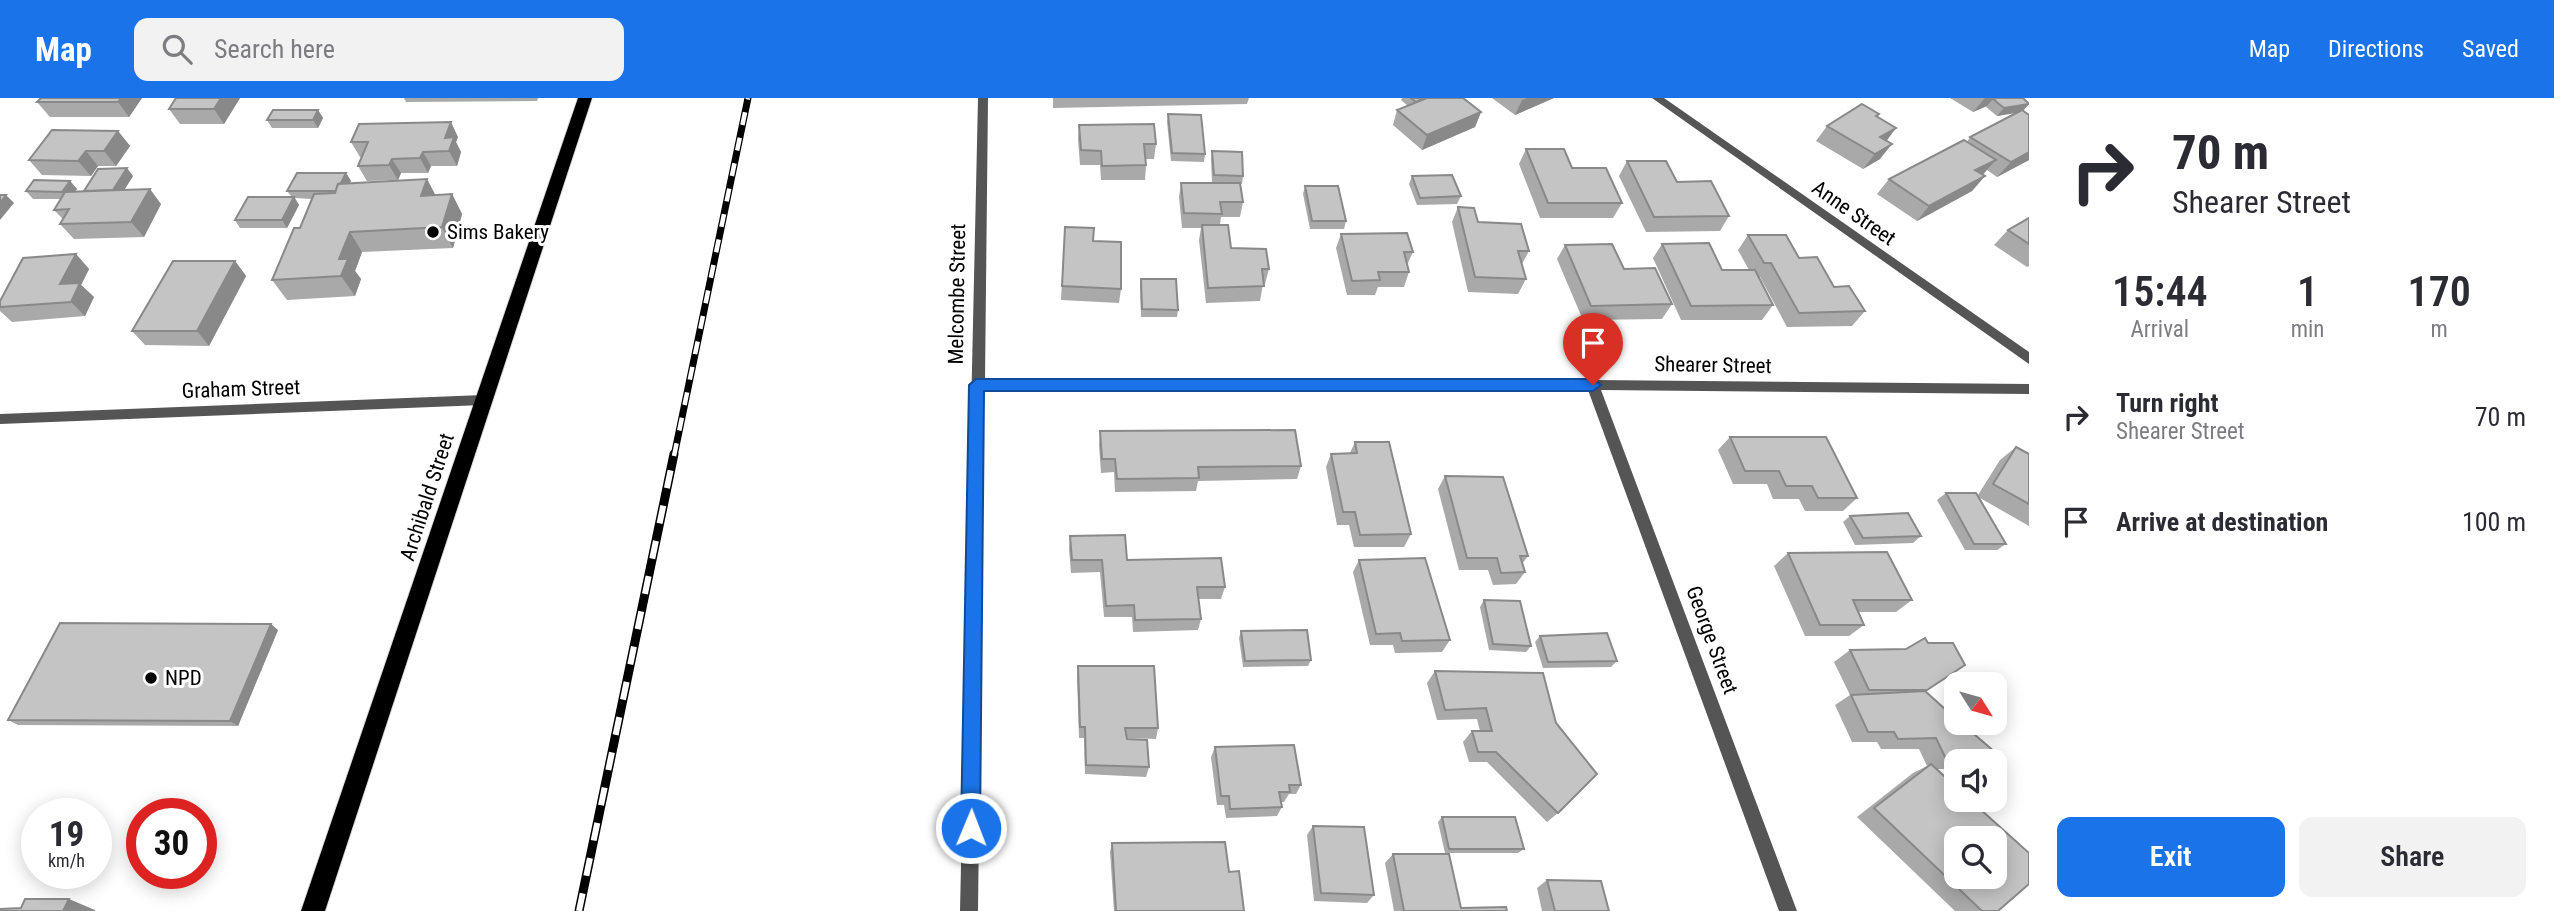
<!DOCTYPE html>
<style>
:root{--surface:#fff;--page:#f2f2f3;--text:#2b2b33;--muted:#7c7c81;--accent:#1a73e8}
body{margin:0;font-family:"Roboto Condensed",sans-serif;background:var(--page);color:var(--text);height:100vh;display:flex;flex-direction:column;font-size:26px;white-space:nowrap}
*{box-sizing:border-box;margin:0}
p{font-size:23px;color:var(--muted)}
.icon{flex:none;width:38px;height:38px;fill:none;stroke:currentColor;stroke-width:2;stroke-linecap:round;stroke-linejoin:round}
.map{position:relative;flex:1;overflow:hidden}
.details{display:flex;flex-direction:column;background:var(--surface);width:525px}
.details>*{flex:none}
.banner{background:#fff;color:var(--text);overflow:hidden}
.needle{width:46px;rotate:127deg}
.controls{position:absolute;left:1944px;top:574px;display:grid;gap:14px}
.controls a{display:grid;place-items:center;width:63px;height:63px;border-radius:14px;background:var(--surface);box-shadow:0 4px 18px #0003;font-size:35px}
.speed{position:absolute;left:21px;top:700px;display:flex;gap:14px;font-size:35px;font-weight:700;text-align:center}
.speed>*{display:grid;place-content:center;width:91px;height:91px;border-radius:50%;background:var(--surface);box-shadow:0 4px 18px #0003;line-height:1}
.speed small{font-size:18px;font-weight:400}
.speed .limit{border:10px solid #d22;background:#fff;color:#111}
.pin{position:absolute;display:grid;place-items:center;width:60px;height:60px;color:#fff;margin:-72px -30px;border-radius:50% 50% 50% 0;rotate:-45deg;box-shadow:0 0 7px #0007}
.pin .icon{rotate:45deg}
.me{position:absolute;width:77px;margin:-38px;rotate:1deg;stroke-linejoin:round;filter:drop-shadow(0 0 5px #0008)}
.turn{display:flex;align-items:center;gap:24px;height:147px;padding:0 28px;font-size:32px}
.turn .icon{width:91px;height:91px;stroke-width:2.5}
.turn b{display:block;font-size:49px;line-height:60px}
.eta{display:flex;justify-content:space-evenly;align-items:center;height:119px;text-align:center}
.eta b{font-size:42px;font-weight:600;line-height:49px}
.button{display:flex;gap:14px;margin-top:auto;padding:14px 28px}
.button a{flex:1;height:80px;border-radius:14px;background:var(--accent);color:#fff;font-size:28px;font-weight:600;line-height:80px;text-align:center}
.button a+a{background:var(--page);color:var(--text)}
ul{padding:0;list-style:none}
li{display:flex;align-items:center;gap:21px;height:105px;padding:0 28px}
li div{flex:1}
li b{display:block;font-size:26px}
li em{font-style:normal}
header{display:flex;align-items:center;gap:42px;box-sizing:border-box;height:98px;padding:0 35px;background:var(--accent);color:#fff}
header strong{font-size:33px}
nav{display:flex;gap:38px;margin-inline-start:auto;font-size:24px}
.search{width:490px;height:63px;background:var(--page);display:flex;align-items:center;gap:18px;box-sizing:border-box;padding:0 24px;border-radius:14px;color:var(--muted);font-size:26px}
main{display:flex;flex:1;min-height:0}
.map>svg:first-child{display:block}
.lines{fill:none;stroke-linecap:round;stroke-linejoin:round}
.trunk-casing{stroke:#dbdbdb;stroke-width:2}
.minor{fill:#555;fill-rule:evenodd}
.tertiary{fill:#555;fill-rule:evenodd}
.trunk{fill:#000;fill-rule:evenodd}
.rail-far1-casing{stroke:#000;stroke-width:7}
.rail-casing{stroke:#000;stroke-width:9}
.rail-far1{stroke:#fff;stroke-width:4.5;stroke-dasharray:13;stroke-linecap:butt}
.rail{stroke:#fff;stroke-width:6;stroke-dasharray:18;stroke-linecap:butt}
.wall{fill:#a9a9a9}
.shaded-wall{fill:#898989}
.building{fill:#c4c4c4;stroke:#898989;stroke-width:2;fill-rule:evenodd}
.route{fill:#1a73e8;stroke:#114b97;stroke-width:2}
.poi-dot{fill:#000;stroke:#fff;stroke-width:2.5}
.labels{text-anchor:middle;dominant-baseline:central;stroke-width:6;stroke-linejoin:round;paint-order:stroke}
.street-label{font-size:21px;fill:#000;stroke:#fff}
.poi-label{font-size:21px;fill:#000;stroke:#fff;text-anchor:start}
</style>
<header>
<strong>Map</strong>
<div class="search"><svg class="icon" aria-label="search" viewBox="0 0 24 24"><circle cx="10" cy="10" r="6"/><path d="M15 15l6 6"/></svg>Search here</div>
<nav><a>Map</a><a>Directions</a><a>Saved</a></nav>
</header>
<main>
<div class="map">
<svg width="2029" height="813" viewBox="0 0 2029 813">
<rect width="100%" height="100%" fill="#fff"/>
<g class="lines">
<!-- trunk casing -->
<g class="trunk-casing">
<polygon id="trunk" points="578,0 592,0 325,813 301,813"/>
</g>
<!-- minor -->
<g class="minor">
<polygon points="978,0 988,0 985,282 1593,282 2029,286 2029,296 1601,292 1797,813 1779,813 1588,292 984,292 978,813 960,813"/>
<polygon points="1652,0 1664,0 2029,254 2029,266"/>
</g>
<!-- tertiary -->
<polygon class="tertiary" points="483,297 490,302 483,307 0,326 0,316"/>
<!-- trunk -->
<use href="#trunk" class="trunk"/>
<!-- rail-far1 casing -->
<g class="rail-far1-casing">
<polyline id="rail-far1" points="674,358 748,0"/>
</g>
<!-- rail casing -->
<g class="rail-casing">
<polyline id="rail" points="579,813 674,356"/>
</g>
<!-- rail-far1 -->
<use href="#rail-far1" class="rail-far1"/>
<!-- rail -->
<use href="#rail" class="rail"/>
</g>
<!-- wall -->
<g class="wall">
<polygon points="142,0 129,19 50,19 37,4"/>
<polygon points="176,0 240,0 224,26 180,26 169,11"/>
<polygon points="404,0 538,0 537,3 406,4"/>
<polygon points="1053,0 1249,0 1247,6 1053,10"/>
<polygon points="1402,0 1463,0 1481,14 1475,29 1422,52 1393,27 1397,12 1408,8 1401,2"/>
<polygon points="1492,0 1554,0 1515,17"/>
<polygon points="1950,0 2023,0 2023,13 2029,62 1997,79 1987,72 1983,77 1985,78 1972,93 1917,123 1877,96 1889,81 1967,44 1970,39 2018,14 1997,18 1986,9 1987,8 1973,14"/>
<polygon points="318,12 323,20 318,30 272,30 267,22"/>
<polygon points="1168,16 1205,56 1204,64 1171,63 1167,24"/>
<polygon points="1879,16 1878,19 1886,43 1880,61 1863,71 1816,43 1827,28"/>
<polygon points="1079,27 1156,46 1154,61 1146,61 1146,67 1145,82 1101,82 1100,67 1080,67 1078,41"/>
<polygon points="118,33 130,48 116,68 98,68 91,78 42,77 29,62"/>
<polygon points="458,39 456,44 461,54 457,68 431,68 428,75 401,75 398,82 367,83 358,68 362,59 360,59 351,44"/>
<polygon points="1526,51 1572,70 1622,105 1613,120 1540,120 1519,66"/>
<polygon points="1212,53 1243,78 1242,86 1240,86 1243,104 1240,119 1221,119 1220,127 1231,150 1269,171 1265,186 1263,186 1260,203 1206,205 1199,142 1201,130 1182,130 1179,99 1181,85 1212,85 1211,61"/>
<polygon points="1627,63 1677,84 1729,118 1720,133 1646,134 1619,78"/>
<polygon points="346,75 351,83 349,85 427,81 435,97 452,96 462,116 453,150 362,154 355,173 361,181 355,198 287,202 272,182 300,130 312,101 295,100 299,107 287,130 240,130 235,122 292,99 287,93"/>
<polygon points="133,78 124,92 161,106 144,139 74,141 60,126 63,121 54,112 61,101 33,101 26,93 70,83 77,91 75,94 84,93"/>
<polygon points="1412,78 1461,98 1457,106 1417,107 1409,86"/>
<polygon points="1305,88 1346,123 1344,131 1310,131 1303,96"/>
<polygon points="1458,109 1478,124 1529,153 1522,166 1526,181 1518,196 1468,194 1452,124"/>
<polygon points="2029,120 2029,168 2027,169 1994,147 2008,132"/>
<polygon points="1065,129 1121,191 1119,205 1061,202"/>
<polygon points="1341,136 1413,154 1407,167 1409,174 1404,189 1378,189 1375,197 1347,197 1336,150"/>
<polygon points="1748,137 1799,160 1865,213 1852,228 1787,229 1760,179 1759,179 1773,207 1762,222 1681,222 1653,160 1662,146 1722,172 1749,172 1738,152"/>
<polygon points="1565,147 1624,171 1672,206 1662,221 1583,222 1557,161"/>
<polygon points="76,156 89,171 81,187 94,199 85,218 12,224 0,213 0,203"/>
<polygon points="235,163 246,178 209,248 145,247 132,233"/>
<polygon points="1141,181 1178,212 1177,219 1141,219 1140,188"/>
<polygon points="1100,333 1301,368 1297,381 1198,383 1196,393 1115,394 1114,374 1101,375 1099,347"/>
<polygon points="1730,339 1857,400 1843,413 1805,413 1799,401 1773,401 1767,386 1733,386 1718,352"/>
<polygon points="1355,344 1411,436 1404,449 1354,449 1349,427 1337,427 1326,369 1331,356 1350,355"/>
<polygon points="2016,349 2029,356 2029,428 1980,400 2006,446 1997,452 1965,452 1937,402 1946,395 1978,397 2000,362"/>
<polygon points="1445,378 1528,458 1522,466 1525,474 1516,486 1493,487 1488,472 1459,472 1438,391"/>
<polygon points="1850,418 1921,438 1913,445 1855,447 1843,424"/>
<polygon points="1070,438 1127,462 1225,489 1221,501 1198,501 1201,521 1198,532 1133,534 1132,519 1104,519 1100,474 1071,475 1069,451"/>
<polygon points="1788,455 1912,502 1896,514 1858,514 1864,527 1849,538 1805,538 1774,468"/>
<polygon points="1359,462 1450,542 1442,554 1395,555 1393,547 1370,547 1353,474"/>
<polygon points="1484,502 1531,548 1526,554 1489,552 1480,509"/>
<polygon points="278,532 238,628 18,627 8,622"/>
<polygon points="1241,533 1311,562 1308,568 1243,569 1239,540"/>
<polygon points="1540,538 1617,563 1611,569 1543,570 1535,544"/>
<polygon points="1928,545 1965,567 1924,594 2002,660 1995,664 1956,663 1956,671 1936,671 1998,813 1955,813 1857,719 1913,675 1927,668 1919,651 1881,651 1877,644 1852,644 1835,607 1850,597 1834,564 1850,552 1906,551"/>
<polygon points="1078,568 1158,630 1156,641 1127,640 1149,669 1146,679 1085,676 1084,640 1079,640 1077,579"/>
<polygon points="1435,573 1543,575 1558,715 1547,724 1487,664 1469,664 1463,644 1472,633 1480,633 1477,621 1437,622 1427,585"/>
<polygon points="1215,649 1301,687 1296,696 1289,696 1284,704 1281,704 1282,709 1277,718 1226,720 1224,707 1217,707 1211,659"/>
<polygon points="1442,719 1524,751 1518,755 1445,755 1438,724"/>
<polygon points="1313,728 1374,797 1367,805 1314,803 1307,737"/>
<polygon points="1112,745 1229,774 1244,813 1114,813 1110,754"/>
<polygon points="1393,756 1461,810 1507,813 1394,813 1385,765"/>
<polygon points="1547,782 1609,813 1542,813 1537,790"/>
</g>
<!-- shaded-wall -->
<g class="shaded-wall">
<polygon points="121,0 142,0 129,19 118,4"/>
<polygon points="221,0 240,0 224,26 214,11"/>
<polygon points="1527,0 1554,0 1515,17 1522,2"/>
<polygon points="1985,0 2001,0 1993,1 1987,8 1973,14"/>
<polygon points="2029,6 2022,14 1997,18 2004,10"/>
<polygon points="318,12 323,20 318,30 313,22"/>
<polygon points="1481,14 1475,29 1422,52 1427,37"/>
<polygon points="451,24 458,39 456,44 461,54 457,68 449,53 445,40"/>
<polygon points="1896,30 1885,45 1869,54 1880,39"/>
<polygon points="118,33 130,48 116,68 104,53"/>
<polygon points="1892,46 1880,61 1863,71 1875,56"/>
<polygon points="86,53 98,68 91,78 78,63"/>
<polygon points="423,54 431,68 428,75 420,60"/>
<polygon points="2029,54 2029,62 1997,79 2011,64"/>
<polygon points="392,61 401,75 398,82 389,67"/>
<polygon points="1996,62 1982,77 1975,72"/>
<polygon points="127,70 133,78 118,102 112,94"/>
<polygon points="346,75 351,83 342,101 337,93"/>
<polygon points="1985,78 1972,93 1917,123 1929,108"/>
<polygon points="427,81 438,102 421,98"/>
<polygon points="70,83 77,91 69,102 62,94"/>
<polygon points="150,91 161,106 144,139 131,124"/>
<polygon points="452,96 462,116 453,150 442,129"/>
<polygon points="6,97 14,105 0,122 0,105"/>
<polygon points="294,99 299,107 287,130 282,122"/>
<polygon points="350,134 362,154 355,173 361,181 355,198 341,178 339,161"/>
<polygon points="76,156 89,171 81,187 94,199 85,218 71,204 60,186"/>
<polygon points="235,163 246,178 209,248 197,233"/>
<polygon points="271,526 278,532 238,628 230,623"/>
<polygon points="69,801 95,812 95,813 63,813"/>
</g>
<!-- building -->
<g class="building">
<polygon points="41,0 121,0 118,4 37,4"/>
<polygon points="176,0 221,0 214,11 169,11"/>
<polygon points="1411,0 1424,0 1416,4"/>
<polygon points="1427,0 1463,0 1481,14 1427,37 1397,12"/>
<polygon points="1997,0 2023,0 2029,6 2004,10 1993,1"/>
<polygon points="1862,6 1879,16 1876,18 1896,30 1880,39 1892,46 1875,56 1827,28"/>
<polygon points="273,12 318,12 313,22 267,22"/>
<polygon points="2022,12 2029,17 2029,54 2011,64 1970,39"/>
<polygon points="1168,16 1201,17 1205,56 1172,55"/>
<polygon points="451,24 445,40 454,39 449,53 423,54 420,60 392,61 389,67 358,68 368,44 351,44 359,26"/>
<polygon points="1154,26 1156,46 1144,46 1146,67 1102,68 1101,53 1081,52 1079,27"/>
<polygon points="52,32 118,33 104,53 86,53 78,63 29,62"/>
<polygon points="1964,42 1996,62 1975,72 1985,78 1929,108 1889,81"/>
<polygon points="1526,51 1564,51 1572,70 1606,70 1622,105 1548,105"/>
<polygon points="1212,53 1242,54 1243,78 1214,77"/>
<polygon points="1627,63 1666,63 1677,84 1711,83 1729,118 1654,119"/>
<polygon points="127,70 113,92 84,93 98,71"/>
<polygon points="297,75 346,75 341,85 338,86 336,93 287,93"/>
<polygon points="1452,77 1461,98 1420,100 1412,78"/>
<polygon points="427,81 421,98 452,96 442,129 350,134 339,161 348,161 341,178 272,182 294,130 300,130 314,96 335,95 338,86"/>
<polygon points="34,82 70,83 62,94 26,93"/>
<polygon points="1181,85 1240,85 1243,104 1220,104 1222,116 1184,115"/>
<polygon points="1305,88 1338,88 1346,123 1312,123"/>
<polygon points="150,91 131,124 60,126 69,111 54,112 65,94"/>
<polygon points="0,97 6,97 0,105"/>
<polygon points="248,99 294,99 282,122 235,122"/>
<polygon points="1458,109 1474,110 1478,124 1521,126 1529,153 1518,153 1526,181 1475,179"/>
<polygon points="2029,120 2029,146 2008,132"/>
<polygon points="1202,127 1228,127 1231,150 1266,151 1269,171 1262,171 1264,188 1208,190"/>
<polygon points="1065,129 1094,130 1093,143 1121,144 1121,191 1062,188"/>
<polygon points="1407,135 1413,154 1404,154 1409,174 1378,174 1380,182 1352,183 1341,136"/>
<polygon points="1748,137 1786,137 1799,160 1817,159 1834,189 1849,188 1865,213 1799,215 1771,165 1764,165"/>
<polygon points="1709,145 1722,172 1755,172 1773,207 1691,208 1662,146"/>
<polygon points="1612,146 1624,171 1655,170 1672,206 1591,208 1565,147"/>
<polygon points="76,156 60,186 80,185 71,204 0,209 0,203 23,160"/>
<polygon points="173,163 235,163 197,233 132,233"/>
<polygon points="1141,181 1176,181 1178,212 1142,211"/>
<polygon points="1295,332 1301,368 1198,369 1199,380 1117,381 1115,361 1102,361 1100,333"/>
<polygon points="1730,339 1826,339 1857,400 1818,400 1812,388 1786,388 1779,373 1745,373"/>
<polygon points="1355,344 1389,344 1411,436 1360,437 1355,414 1343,414 1331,356 1357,355"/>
<polygon points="2016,349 2029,356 2029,406 1993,386"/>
<polygon points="1445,378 1503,379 1528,458 1520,458 1525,474 1501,475 1497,460 1467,460"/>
<polygon points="1946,395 1976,395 2006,446 1974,446"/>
<polygon points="1908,415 1921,438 1863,440 1850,418"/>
<polygon points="1125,437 1127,462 1221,460 1225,489 1197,489 1201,521 1135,522 1134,507 1106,508 1102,462 1072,462 1070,438"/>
<polygon points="1887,454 1912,502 1853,502 1864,527 1820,527 1788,455"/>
<polygon points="1425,460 1450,542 1402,543 1400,535 1376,536 1359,462"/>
<polygon points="1484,502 1520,503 1531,548 1493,546"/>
<polygon points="60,525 271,526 230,623 8,622"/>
<polygon points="1307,532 1311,562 1245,563 1241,533"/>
<polygon points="1607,535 1617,563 1548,564 1540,538"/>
<polygon points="1925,540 1928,545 1953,545 1965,567 1927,592 1869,592 1850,552 1906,551"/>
<polygon points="1078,568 1154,568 1158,630 1125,630 1127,641 1147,642 1149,669 1086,667 1085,629 1080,629"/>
<polygon points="1435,573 1543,575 1556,625 1597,676 1558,715 1496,654 1478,654 1472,633 1492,633 1486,610 1445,612"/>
<polygon points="1925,593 1956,621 1956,625 1961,625 2002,660 1946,661 1936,640 1898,641 1894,634 1868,634 1851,597"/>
<polygon points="1294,647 1301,687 1289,687 1290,694 1279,694 1282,709 1230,711 1229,698 1221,698 1215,649"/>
<path d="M1931,666L1956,689V702H1970L2029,755V786L1998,813H1982L1874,710ZM1956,740H1995V779H1956Z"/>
<polygon points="1442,719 1515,719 1524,751 1449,751"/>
<polygon points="1313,728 1364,729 1374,797 1321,795"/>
<polygon points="1225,744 1229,774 1239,773 1244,813 1116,813 1112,745"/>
<polygon points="1393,756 1449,756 1461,810 1506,809 1507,813 1404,813"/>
<polygon points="1547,782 1601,783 1609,813 1555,813"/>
<polygon points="25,801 69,801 63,813 0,813 0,811 21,810"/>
</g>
<!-- route -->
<polygon class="route" points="976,281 1593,281 1601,287 1593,293 984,293 980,730 977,737 971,739 964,737 961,730 969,287"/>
<!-- markers -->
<g class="poi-dot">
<circle cx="433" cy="134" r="7"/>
<circle cx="151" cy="580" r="7"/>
</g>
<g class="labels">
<!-- street labels -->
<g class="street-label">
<text transform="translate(1854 115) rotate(35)">Anne Street</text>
<text transform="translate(957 196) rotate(-89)">Melcombe Street</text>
<text transform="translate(1713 267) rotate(1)">Shearer Street</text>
<text transform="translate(241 291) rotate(-2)">Graham Street</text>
<text transform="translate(427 399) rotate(-72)">Archibald Street</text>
<text transform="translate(1712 542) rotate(70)">George Street</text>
</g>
<!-- poi labels -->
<g class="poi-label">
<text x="447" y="134">Sims Bakery</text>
<text x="165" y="580">NPD</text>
</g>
</g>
</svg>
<div class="controls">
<a><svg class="needle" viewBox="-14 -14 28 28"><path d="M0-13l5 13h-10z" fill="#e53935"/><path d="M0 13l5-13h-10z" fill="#7c7c81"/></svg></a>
<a><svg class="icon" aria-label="sound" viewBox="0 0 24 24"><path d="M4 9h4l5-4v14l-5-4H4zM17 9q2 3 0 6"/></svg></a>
<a><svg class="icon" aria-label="search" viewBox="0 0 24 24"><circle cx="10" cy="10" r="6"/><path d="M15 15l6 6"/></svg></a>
</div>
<div class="speed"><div>19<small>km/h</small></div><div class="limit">30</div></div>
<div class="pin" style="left:1593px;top:287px;background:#d93025"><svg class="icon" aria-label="arrive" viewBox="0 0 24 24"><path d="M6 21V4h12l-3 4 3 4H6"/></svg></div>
<svg class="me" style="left:971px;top:730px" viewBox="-20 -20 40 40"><circle r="17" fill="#1a73e8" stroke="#fff" stroke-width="3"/><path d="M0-11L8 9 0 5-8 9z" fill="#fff"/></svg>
</div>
<section class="details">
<div class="banner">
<div class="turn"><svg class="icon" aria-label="right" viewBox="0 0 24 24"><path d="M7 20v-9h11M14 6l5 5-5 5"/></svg><div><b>70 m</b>Shearer Street</div></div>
</div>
<div class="eta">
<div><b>15:44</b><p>Arrival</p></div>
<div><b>1</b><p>min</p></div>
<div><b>170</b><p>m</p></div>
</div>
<ul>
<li><svg class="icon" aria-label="right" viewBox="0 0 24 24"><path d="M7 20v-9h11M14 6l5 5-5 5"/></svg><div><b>Turn right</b><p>Shearer Street</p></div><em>70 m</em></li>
<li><svg class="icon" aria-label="arrive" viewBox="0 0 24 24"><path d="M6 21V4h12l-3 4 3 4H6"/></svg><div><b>Arrive at destination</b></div><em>100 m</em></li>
</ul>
<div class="button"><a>Exit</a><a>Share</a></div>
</section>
</main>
